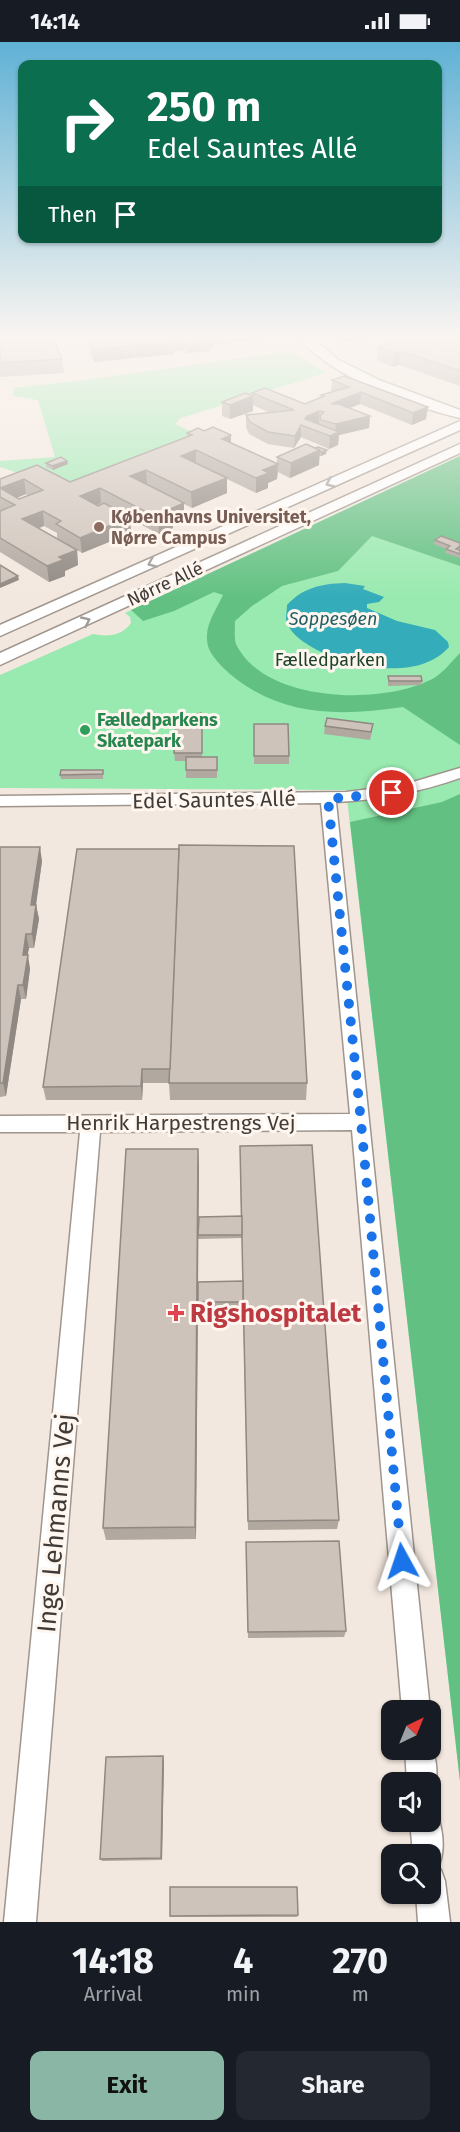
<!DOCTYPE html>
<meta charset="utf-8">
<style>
:root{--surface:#171b24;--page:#242831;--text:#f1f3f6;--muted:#9ea1a6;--accent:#8ab7a5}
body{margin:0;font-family:"Fira Sans",sans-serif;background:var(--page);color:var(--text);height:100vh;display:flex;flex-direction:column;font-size:22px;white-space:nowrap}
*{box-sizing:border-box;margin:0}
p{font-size:20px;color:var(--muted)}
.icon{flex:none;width:33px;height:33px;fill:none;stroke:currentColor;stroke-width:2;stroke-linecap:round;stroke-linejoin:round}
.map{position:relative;height:1880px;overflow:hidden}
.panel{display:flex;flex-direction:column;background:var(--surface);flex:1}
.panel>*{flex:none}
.banner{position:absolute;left:18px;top:18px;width:424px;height:183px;border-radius:12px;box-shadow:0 2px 4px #0004;background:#0b6e4f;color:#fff;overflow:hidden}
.needle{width:39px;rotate:43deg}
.buttons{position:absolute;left:381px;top:1658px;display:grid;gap:12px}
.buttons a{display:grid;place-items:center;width:60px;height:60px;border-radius:12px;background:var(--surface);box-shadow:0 2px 4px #0004;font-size:30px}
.pin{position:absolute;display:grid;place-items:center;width:51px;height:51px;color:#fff;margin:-26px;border:3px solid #fff;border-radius:50%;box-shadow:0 2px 6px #0007}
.me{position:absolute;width:66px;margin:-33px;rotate:355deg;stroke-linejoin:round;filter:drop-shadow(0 0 4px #0008)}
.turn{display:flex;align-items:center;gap:21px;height:126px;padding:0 30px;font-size:27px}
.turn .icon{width:78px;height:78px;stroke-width:2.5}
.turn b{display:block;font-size:42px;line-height:51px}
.then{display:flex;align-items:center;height:57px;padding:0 30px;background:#0003;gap:12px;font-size:22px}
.eta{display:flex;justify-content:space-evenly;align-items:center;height:102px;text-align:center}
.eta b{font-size:36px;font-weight:700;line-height:42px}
.button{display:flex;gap:12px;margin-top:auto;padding:12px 30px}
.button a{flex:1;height:69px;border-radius:12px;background:var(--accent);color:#111;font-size:24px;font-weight:700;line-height:69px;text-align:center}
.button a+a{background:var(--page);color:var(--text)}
.status{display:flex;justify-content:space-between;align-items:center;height:42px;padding:0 30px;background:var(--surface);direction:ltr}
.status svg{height:16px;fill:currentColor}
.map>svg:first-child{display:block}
.green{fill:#99eab0}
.forest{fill:#62c182}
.water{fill:#34acb9}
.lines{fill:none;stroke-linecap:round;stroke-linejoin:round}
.street-casing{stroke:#9f958c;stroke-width:3}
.secondary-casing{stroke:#9f958c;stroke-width:3}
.street{fill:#fff;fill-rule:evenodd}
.secondary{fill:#fff;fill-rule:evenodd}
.wall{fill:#b1a8a0;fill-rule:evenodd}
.shaded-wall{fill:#908882}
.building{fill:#cec3ba;stroke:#908882;stroke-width:1.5;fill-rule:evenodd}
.oneway{stroke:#9f9d9c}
.route{stroke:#1a73e8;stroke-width:10;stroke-dasharray:0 18}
.education-dot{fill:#8d6e63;stroke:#fff6ef;stroke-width:2}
.leisure-dot{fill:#2e9e5b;stroke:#fff6ef;stroke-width:2}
.health-dot{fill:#e0444e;stroke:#fff6ef;stroke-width:2}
.labels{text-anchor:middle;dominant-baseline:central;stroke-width:6;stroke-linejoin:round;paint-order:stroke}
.far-education-label{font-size:18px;font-weight:bold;fill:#785e54;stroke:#fff6ef;text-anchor:start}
.far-street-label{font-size:18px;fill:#3f3b38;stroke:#fff6ef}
.far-water-label{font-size:18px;font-style:italic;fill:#1f5e65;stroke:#fff6ef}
.far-park-label{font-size:18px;fill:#1d442a;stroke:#fff6ef}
.far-leisure-label{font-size:18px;font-weight:bold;fill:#27864d;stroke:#fff6ef;text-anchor:start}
.street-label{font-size:21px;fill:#3f3b38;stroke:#fff6ef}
.near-health-label{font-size:26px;font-weight:bold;fill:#be3a42;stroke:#fff6ef;text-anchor:start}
.near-street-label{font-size:26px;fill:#3f3b38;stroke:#fff6ef}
</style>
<div class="status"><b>14:14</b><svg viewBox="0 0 49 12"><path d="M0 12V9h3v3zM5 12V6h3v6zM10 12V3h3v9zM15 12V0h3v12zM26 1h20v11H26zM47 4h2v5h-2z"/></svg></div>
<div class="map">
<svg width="460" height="1880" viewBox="0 0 460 1880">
<rect width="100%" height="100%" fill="#f3e8df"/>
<!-- green -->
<g class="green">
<polygon points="291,309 326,331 181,376 175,382 213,400 71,456 39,438 0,425 0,419 55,415 38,358 13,354 14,346 85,338"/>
<path d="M460,414V1739L346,748L0,746V633L93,592C107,595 122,594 131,581L130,575L125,571Z"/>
</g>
<!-- forest -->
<g class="forest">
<path d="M460,414V524L372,494L338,529L282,544L252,564L235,579C235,586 234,596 236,602C264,661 384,664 434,636C443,631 452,619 460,611V703L403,665C342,674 285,675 235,636C226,629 211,615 208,604C203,584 216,569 223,553L214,550L174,569L143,579L131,568Z"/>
<polygon points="460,752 460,1739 350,780 442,760"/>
</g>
<!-- water -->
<path class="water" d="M345,541L365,544L363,547L384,555L379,560L367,562V566L397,579L435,588L448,600L449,605C418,641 345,625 310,604C300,598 288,589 286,577C286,573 287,567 287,563C304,545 321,542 345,541Z"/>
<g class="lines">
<!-- street casing -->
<g class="street-casing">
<g id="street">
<path d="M460,726V736C420,750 379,758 336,760L430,1668H402L352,1088L100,1090L36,1880H4L80,1090H0V1074L350,1072L321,761L0,764V754L346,750L403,743Z"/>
<path d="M430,1700C436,1714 441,1740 430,1751V1740H407L405,1707H430Z"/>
<path d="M430,1766L436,1768C442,1785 446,1806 439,1823L433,1825L441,1828L445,1839L450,1880H418L416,1851H430V1812H413L410,1779H430Z"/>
</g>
</g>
<!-- secondary casing -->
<g class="secondary-casing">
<g id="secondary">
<path d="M296,293H309L337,317L379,338L460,368V376C410,364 329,334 296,293Z"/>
<polygon points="460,379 460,388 0,594 0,583"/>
<polygon points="460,402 460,411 0,623 0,611"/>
</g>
</g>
<!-- street -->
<use href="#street" class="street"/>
<!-- secondary -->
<use href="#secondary" class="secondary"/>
</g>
<!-- wall -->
<g class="wall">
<polygon points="0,293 62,317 64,331 0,335 0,337"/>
<polygon points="96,293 140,293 140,294 268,297 215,302 215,305 210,306 210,309 187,311 185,308 174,309 174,312 94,320 90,313 89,299 98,298"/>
<polygon points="336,293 403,293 403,294 341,300"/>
<polygon points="460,293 460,344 399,323 393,325 377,319 378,305"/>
<polygon points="332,338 428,365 426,377 412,383 360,362 349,366 370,374 369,386 339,393 338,403 329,407 301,395 294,406 268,402 249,392 246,385 246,373 270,371 253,363 253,369 230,377 222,374 222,360 252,354 252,351 305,362 321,355 321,353 331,350"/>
<path d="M187,391L231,401L277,422V415L306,402L326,412L321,414H319V423L290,436L278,430L277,437L268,441V446L256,451L227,437V451L192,466L184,462V477L173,482V486L159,492L130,477L131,491L82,511L77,508L78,523L65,529V534L49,540L0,510V437L37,423L70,440L187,395ZM26,452L28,454L19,457L17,456ZM44,484L57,491V497L39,486Z"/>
<polygon points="46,421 68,422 53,428 46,425"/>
<polygon points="435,498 460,508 460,516 445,511 446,507 434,502"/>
<polygon points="388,634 422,639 421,643 388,644"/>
<polygon points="184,677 204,679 196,682 202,682 202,715 217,715 217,736 186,736 186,719 175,719 174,711 184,682"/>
<polygon points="254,682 289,714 289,722 254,722"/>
<polygon points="325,684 372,690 370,698 324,692"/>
<polygon points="103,732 103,737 61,737 60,733"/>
<polygon points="0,805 42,819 36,863 39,877 34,906 29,906 27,913 30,927 26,957 21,957 6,1054 0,1055"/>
<polygon points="77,807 307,1041 306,1058 170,1058 169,1041 143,1041 142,1058 46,1058 43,1045"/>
<path d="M240,1117L339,1478L337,1487L248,1488L243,1265V1267H198V1264L196,1497L106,1498L103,1486L199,1123L198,1180L241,1174ZM198,1195V1197L242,1196L243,1239L198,1240Z"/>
<polygon points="246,1508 346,1589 344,1595 248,1596"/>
<polygon points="164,1718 162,1818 102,1819 100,1817"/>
<polygon points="298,1873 297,1875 170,1875 170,1874"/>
</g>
<!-- shaded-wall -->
<g class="shaded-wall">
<polygon points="213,293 269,293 268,297 215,302 215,305 210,306 210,309 187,311 187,300"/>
<polygon points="342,293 403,293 403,294 341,300"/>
<polygon points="107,295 108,301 100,302 99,296"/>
<polygon points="184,297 185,308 174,309 174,312 94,320 93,307"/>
<polygon points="401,309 399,323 393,325 395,311"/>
<polygon points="361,350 360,362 330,374 331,362"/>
<polygon points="253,354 253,369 230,377 230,363"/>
<polygon points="428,365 426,377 412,383 413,371"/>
<polygon points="319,369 319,381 306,386 305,377 307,374"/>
<polygon points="370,374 369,386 339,393 338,403 329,407 330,394 335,392 336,382"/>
<polygon points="301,383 301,395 294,406 295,394"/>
<polygon points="231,393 231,408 222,397"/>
<polygon points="196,408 196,423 181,414"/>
<polygon points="320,408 319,423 290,436 291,421"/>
<polygon points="327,408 326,412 321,414 321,410"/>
<polygon points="67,419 68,422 53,428 52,424"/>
<polygon points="278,422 277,437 268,441 268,446 256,451 256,436 263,428"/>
<polygon points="146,428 147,443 130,434"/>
<polygon points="227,436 227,451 192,466 191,450"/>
<polygon points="24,437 26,452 8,459 0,446"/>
<polygon points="100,446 101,461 81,469 80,454"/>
<polygon points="184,461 184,477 173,482 173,486 159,492 158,476 168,468"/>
<polygon points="43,469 44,484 25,492 22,477"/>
<polygon points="130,475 131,491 82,511 80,496"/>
<polygon points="77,508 78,523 65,529 65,534 49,540 47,524 59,515"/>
<polygon points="18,534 19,538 0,546 0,542"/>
<polygon points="204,675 204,679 187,685 187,680"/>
<polygon points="40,805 42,819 34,877 31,863"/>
<polygon points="36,863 39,877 34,906 32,892"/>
<polygon points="26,892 29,906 25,927 23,913"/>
<polygon points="28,913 30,927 26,957 23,943"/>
<polygon points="18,943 21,957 6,1054 3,1041"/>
<polygon points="142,1027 143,1041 142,1058 141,1044"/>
<polygon points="198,1107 199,1123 196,1497 195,1485"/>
<polygon points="163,1714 164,1718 162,1818 161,1816"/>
</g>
<!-- building -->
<g class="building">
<polygon points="0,293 52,293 62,317 0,321"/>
<polygon points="98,293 125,293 126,295 110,297 107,295 99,296"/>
<polygon points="148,293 170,293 173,299 93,307 89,299"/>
<polygon points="170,293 215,293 215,294 208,295 209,298 187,300 184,297 172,298"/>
<path d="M410,293H460V329L401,309L395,311L378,305ZM450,297L435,303L431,302Z"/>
<polygon points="344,334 428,365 413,371 361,350 331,362 339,362 370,374 336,382 321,378 320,374 324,370 319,369 307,374 305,377 339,390 330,394 301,383 295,394 268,390 250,380 246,373 294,368 252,351 265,346 305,362 324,354 321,353 349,345 332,338"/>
<polygon points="245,351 253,354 230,363 222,360"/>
<polygon points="213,385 231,393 222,397 278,422 263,428 269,431 256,436 196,408 181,414 227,436 191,450 146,428 130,434 184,461 168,468 172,470 158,476 100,446 80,454 98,464 104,461 130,475 80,496 56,482 61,479 43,469 22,477 77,508 59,515 63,518 47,524 0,496 0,469 15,463 0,455 0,446 19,457 43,448 24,437 0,446 0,437 37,423 70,440 192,393 187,391 198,386 204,389"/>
<polygon points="306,402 320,408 291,421 277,415"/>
<polygon points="318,405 327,408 321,410 320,410 320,408 315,406"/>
<polygon points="61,415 67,419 52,424 46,421"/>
<polygon points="441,494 460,501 460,504 456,507 460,508 460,512 446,507 450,504 435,498"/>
<polygon points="0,523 18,534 0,542"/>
<polygon points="388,634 421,634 422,639 389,639"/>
<polygon points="201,671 204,675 187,680 184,677"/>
<polygon points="327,676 373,682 371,690 325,684"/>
<polygon points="176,682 202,682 202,711 174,711"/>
<polygon points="254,682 288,682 289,714 254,714"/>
<rect x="186" y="715" width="31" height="13"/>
<polygon points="61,728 103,728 103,732 60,733"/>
<polygon points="179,803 294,804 307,1041 169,1041"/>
<polygon points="0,805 40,805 31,863 36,863 32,892 26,892 23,913 28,913 23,943 18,943 3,1041 0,1041"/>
<polygon points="77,807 179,807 170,1027 142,1027 141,1044 43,1045"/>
<polygon points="312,1103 339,1478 248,1479 240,1104"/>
<polygon points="126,1107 198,1107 195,1485 103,1486"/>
<polygon points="242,1174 242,1193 198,1193 199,1175"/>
<polygon points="243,1239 243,1260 198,1260 198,1240"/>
<polygon points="339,1499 346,1589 248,1590 246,1500"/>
<polygon points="163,1714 161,1816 100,1817 106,1715"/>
<polygon points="170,1845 297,1845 298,1873 170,1874"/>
</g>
<!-- one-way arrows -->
<defs><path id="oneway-chevron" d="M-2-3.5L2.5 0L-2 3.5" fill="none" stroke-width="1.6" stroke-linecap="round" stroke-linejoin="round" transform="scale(1.5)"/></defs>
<g class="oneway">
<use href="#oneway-chevron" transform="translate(330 441) rotate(156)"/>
<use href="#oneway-chevron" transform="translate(152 521) rotate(156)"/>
<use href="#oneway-chevron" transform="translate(86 579) rotate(-25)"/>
</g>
<!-- sky -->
<linearGradient id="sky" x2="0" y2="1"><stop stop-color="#60b1d5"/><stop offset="0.53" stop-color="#faf5f1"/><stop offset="1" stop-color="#faf5f1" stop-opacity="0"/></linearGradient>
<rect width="460" height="556" fill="url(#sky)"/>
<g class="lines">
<!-- route -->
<polyline class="route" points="392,751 328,757 361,1080 402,1519"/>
</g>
<!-- markers -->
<circle class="education-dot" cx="99" cy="485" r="6"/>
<circle class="leisure-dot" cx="85" cy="688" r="6"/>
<path class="health-dot" d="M173 1262h6v6h6v6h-6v6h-6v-6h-6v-6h6z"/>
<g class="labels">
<!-- far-education labels -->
<g class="far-education-label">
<text x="111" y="475">Københavns Universitet,<tspan x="111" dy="21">Nørre Campus</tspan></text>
</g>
<!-- far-street labels -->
<g class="far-street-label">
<text transform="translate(165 542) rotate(-25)">Nørre Allé</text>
</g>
<!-- far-water labels -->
<g class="far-water-label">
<text x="333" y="577">Soppesøen</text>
</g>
<!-- far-park labels -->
<g class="far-park-label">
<text x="330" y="618">Fælledparken</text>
</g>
<!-- far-leisure labels -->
<g class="far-leisure-label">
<text x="97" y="678">Fælledparkens<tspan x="97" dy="21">Skatepark</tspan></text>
</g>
<!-- street labels -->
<g class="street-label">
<text transform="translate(214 758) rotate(-1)">Edel Sauntes Allé</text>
<text x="181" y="1081">Henrik Harpestrengs Vej</text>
</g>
<!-- near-health labels -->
<g class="near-health-label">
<text x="190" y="1271">Rigshospitalet</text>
</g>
<!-- near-street labels -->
<g class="near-street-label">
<text transform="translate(56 1481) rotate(-85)">Inge Lehmanns Vej</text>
</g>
</g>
</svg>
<div class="buttons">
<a><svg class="needle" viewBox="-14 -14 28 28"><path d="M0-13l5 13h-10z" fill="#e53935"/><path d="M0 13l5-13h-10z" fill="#9ea1a6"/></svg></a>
<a><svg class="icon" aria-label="sound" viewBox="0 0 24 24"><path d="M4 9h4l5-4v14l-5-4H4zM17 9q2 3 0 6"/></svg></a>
<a><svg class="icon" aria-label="search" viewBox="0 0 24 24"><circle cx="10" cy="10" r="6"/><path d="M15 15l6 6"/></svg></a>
</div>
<div class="pin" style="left:392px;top:751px;background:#d93025"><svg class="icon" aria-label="arrive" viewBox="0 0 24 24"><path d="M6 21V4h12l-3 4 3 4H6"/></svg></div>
<svg class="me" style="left:402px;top:1519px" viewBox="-20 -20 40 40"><path d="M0-17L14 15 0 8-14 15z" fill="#1a73e8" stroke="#fff" stroke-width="4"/></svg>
<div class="banner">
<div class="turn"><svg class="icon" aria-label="right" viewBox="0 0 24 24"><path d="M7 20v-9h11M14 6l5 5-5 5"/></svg><div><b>250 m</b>Edel Sauntes Allé</div></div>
<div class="then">Then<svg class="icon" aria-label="arrive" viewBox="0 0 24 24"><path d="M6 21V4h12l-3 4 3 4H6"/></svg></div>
</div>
</div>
<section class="panel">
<div class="eta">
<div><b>14:18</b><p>Arrival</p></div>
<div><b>4</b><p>min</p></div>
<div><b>270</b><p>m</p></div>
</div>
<div class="button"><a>Exit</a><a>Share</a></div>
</section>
